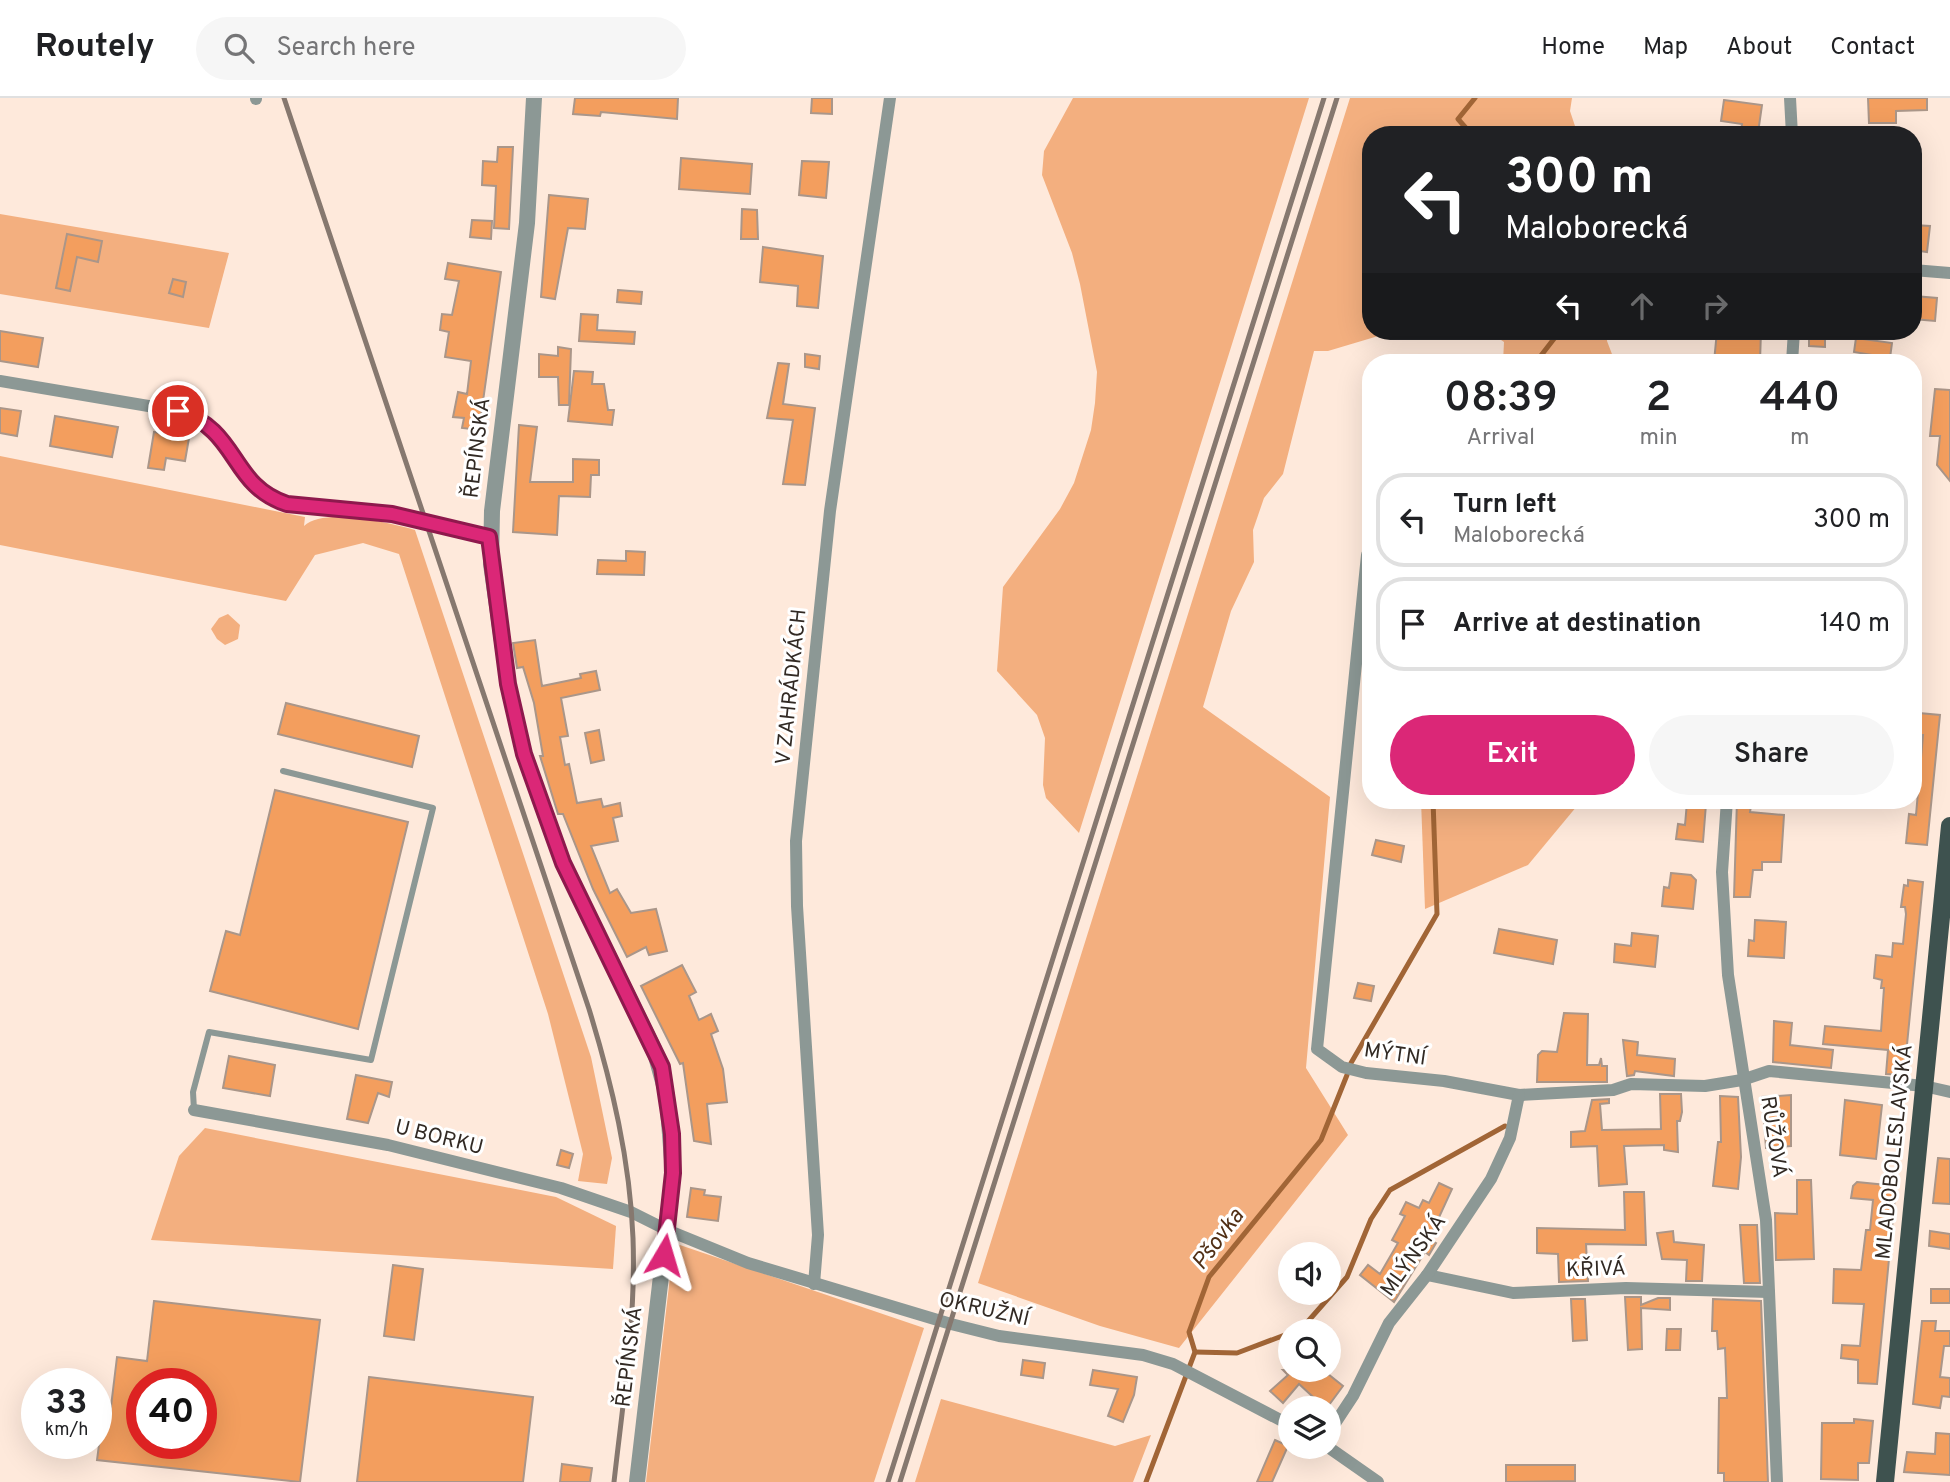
<!DOCTYPE html>
<meta charset="utf-8">
<style>
:root{--surface:#fff;--page:#f6f6f6;--text:#202124;--muted:#757577;--line:#e0e0e0;--accent:#db2777}
body{margin:0;font-family:Overpass,sans-serif;background:var(--page);color:var(--text);height:100vh;display:flex;flex-direction:column;font-size:26px;white-space:nowrap}
*{box-sizing:border-box;margin:0}
p{font-size:23px;color:var(--muted)}
.icon{flex:none;width:38px;height:38px;fill:none;stroke:currentColor;stroke-width:2;stroke-linecap:round;stroke-linejoin:round}
.map{position:relative;flex:1;overflow:hidden}
.sheet{position:absolute;left:1362px;top:256px;width:560px;height:455px;display:flex;flex-direction:column;background:var(--surface);border-radius:28px;box-shadow:0 7px 28px #0002}
.sheet>*{flex:none}
.hud{position:absolute;left:1362px;top:28px;width:560px;height:214px;border-radius:28px;box-shadow:0 7px 28px #0002;background:#202124;color:#fff;overflow:hidden}
.fabs{position:absolute;left:1278px;top:1144px;display:grid;gap:14px}
.fabs a{display:grid;place-items:center;width:63px;height:63px;border-radius:50%;background:var(--surface);box-shadow:0 7px 28px #0002;font-size:35px}
.speed{position:absolute;left:21px;top:1270px;display:flex;gap:14px;font-size:35px;font-weight:700;text-align:center}
.speed>*{display:grid;place-content:center;width:91px;height:91px;border-radius:50%;background:var(--surface);box-shadow:0 7px 28px #0002;line-height:1}
.speed small{font-size:18px;font-weight:400}
.speed .limit{border:10px solid #d22;background:#fff;color:#111}
.pin{position:absolute;display:grid;place-items:center;width:60px;height:60px;color:#fff;margin:-30px;border:4px solid #fff;border-radius:50%;box-shadow:0 2px 7px #0007}
.me{position:absolute;width:77px;margin:-38px;rotate:7deg;stroke-linejoin:round;filter:drop-shadow(0 0 5px #0008)}
.turn{display:flex;align-items:center;gap:24px;height:147px;padding:0 28px;font-size:32px}
.turn .icon{width:91px;height:91px;stroke-width:2.5}
.turn b{display:block;font-size:49px;line-height:60px}
.lanes{display:flex;align-items:center;height:66px;padding:0 28px;background:#0003;justify-content:center;gap:35px;direction:ltr}
.lanes .off{opacity:.35}
.eta{display:flex;justify-content:space-evenly;align-items:center;height:119px;text-align:center}
.eta b{font-size:42px;font-weight:600;line-height:49px}
.primary-button{display:flex;gap:14px;margin-top:auto;padding:14px 28px}
.primary-button a{flex:1;height:80px;border-radius:42px;background:var(--accent);color:#fff;font-size:28px;font-weight:600;line-height:80px;text-align:center}
.primary-button a+a{background:var(--page);color:var(--text)}
ul{padding:0;list-style:none}
li{display:flex;align-items:center;gap:21px;height:94px;margin:0 14px 10px;padding:0 14px;border:4px solid var(--line);border-radius:28px}
li div{flex:1}
li b{display:block;font-size:26px}
li em{font-style:normal}
header{display:flex;align-items:center;gap:42px;box-sizing:border-box;height:98px;padding:0 35px;background:var(--surface);border-bottom:2px solid var(--line)}
header strong{font-size:33px}
nav{display:flex;gap:38px;margin-inline-start:auto;font-size:24px}
.search{width:490px;height:63px;background:var(--page);display:flex;align-items:center;gap:18px;box-sizing:border-box;padding:0 24px;border-radius:38px;color:var(--muted);font-size:26px}
.map>svg:first-child{display:block}
.green{fill:#f3af7f}
.lines{fill:none;stroke-linecap:round;stroke-linejoin:round}
.stream{stroke:#a16536;stroke-width:5}
.building{fill:#f39e5e;stroke:#aa9689;stroke-width:2;fill-rule:evenodd}
.service{stroke:#8c9895;stroke-width:6}
.minor{stroke:#8c9895;stroke-width:12}
.tertiary{stroke:#8c9895;stroke-width:16}
.primary{stroke:#3e524f;stroke-width:18}
.rail{stroke:#86786f;stroke-width:5}
.route-casing{stroke:#8e194d;stroke-width:18}
.route{stroke:#db2777;stroke-width:12}
.labels{text-anchor:middle;dominant-baseline:central;stroke-width:6;stroke-linejoin:round;paint-order:stroke}
.street-label{font-size:21px;fill:#322a24;stroke:#fff}
.water-label{font-size:23px;font-style:italic;fill:#512f15;stroke:#fff}
</style>
<header>
<strong>Routely</strong>
<div class="search"><svg class="icon" aria-label="search" viewBox="0 0 24 24"><circle cx="10" cy="10" r="6"/><path d="M15 15l6 6"/></svg>Search here</div>
<nav><a>Home</a><a>Map</a><a>About</a><a>Contact</a></nav>
</header>
<div class="map">
<svg width="1950" height="1384" viewBox="0 0 1950 1384">
<rect width="100%" height="100%" fill="#fee9db"/>
<!-- green -->
<g class="green">
<polygon points="1073,0 1309,0 1079,735 1046,700 1043,687 1045,640 1037,617 997,573 1003,489 1060,411 1074,385 1091,332 1095,305 1097,274 1080,186 1072,155 1042,77 1044,53"/>
<polygon points="1350,0 1572,0 1570,13 1578,37 1370,37 1370,233 1395,233 1328,253 1314,253 1283,376 1264,400 1253,432 1254,464 1231,513 1203,609 1330,699 1306,970 1348,1037 1179,1250 1100,1228 978,1185"/>
<polygon points="0,116 229,155 209,230 0,196"/>
<polygon points="1488,233 1608,233 1607,243 1615,264 1503,264 1504,244"/>
<path d="M0,358L305,419L304,428C324,409 390,425 415,432L591,959L612,1060L607,1086L578,1083L583,1056L548,916L399,456L363,445L315,457L286,503L0,447Z"/>
<polygon points="228,516 240,527 238,541 225,547 217,541 211,531 219,520"/>
<polygon points="1421,702 1582,702 1528,767 1425,811"/>
<polygon points="205,1030 556,1099 616,1128 613,1171 151,1142 179,1058"/>
<polygon points="674,1145 924,1230 874,1384 646,1384"/>
<polygon points="941,1301 1115,1348 1151,1337 1133,1384 915,1384"/>
</g>
<g class="lines">
<!-- stream -->
<g class="stream">
<polyline points="1472,37 1458,21 1475,0"/>
<polyline points="1536,264 1560,233"/>
<polyline points="1351,965 1437,816 1433,702"/>
<polyline points="1292,1234 1303,1229 1347,1179 1371,1121 1390,1092 1505,1028"/>
<polyline points="1195,1254 1237,1255 1290,1235"/>
<polyline points="1146,1384 1195,1254 1189,1234 1209,1179 1321,1042 1347,977"/>
</g>
</g>
<!-- building -->
<g class="building">
<polygon points="575,0 678,0 677,21 601,14 600,18 573,16"/>
<polygon points="812,0 832,0 832,16 811,15"/>
<polygon points="1868,0 1927,0 1927,12 1896,13 1896,25 1869,25"/>
<polygon points="1724,2 1762,7 1758,35 1741,33 1742,26 1721,23"/>
<polygon points="498,49 513,49 509,131 494,130 496,88 482,87 483,63 497,64"/>
<polygon points="681,60 752,66 750,96 679,91"/>
<polygon points="802,63 829,64 826,100 799,97"/>
<polygon points="549,97 588,101 585,131 568,130 555,201 541,199"/>
<polygon points="742,111 757,112 758,141 741,141"/>
<polygon points="472,122 492,123 491,141 470,139"/>
<polygon points="1913,127 1930,128 1927,154 1913,152"/>
<polygon points="67,136 102,143 98,164 77,159 70,193 56,190"/>
<polygon points="763,149 823,158 818,210 797,208 798,188 760,184"/>
<polygon points="448,165 501,174 479,332 462,330 464,320 453,319 458,294 467,296 471,263 445,259 449,234 440,232 442,216 452,217 459,183 445,181"/>
<polygon points="173,181 186,184 183,199 169,195"/>
<polygon points="618,192 642,194 641,206 617,204"/>
<polygon points="1914,198 1937,200 1935,223 1913,221"/>
<polygon points="581,216 598,217 597,232 635,234 634,246 579,243"/>
<polygon points="0,233 43,240 38,269 0,263"/>
<polygon points="1717,233 1761,233 1760,264 1714,264"/>
<polygon points="1809,233 1825,233 1825,249 1809,248"/>
<polygon points="1856,240 1892,245 1890,260 1854,254"/>
<polygon points="558,249 571,251 569,307 559,307 558,279 539,279 539,256 558,258"/>
<polygon points="805,256 820,258 819,271 805,269"/>
<polygon points="778,265 789,266 783,306 815,310 805,387 783,386 793,322 767,320"/>
<polygon points="574,273 593,274 592,286 604,286 608,312 614,312 612,327 568,323"/>
<polygon points="1935,291 1950,292 1950,383 1937,367 1940,338 1930,338"/>
<polygon points="0,310 21,313 17,338 0,335"/>
<polygon points="55,318 118,329 112,359 50,348"/>
<polygon points="519,327 537,329 530,384 573,384 573,361 599,362 599,377 591,377 590,399 559,398 557,437 513,434"/>
<polygon points="154,334 189,340 185,363 166,360 164,372 148,370"/>
<polygon points="626,453 645,454 644,477 597,476 598,462 626,463"/>
<polygon points="535,542 542,588 581,580 580,576 596,573 600,592 561,600 568,638 560,639 565,667 569,666 577,705 601,701 603,709 620,705 622,718 613,720 618,743 591,748 610,795 617,791 631,815 656,811 667,853 649,857 646,849 627,859 593,791 563,716 558,716 540,658 543,658 534,605 523,569 517,570 513,545"/>
<polygon points="286,605 419,638 412,669 278,636"/>
<polygon points="1919,615 1940,617 1927,747 1906,745 1909,716 1916,717 1923,637 1916,637"/>
<polygon points="599,632 604,662 591,665 585,635"/>
<polygon points="275,692 408,724 358,931 210,893 226,833 240,837"/>
<polygon points="1737,702 1752,702 1750,714 1784,717 1781,764 1762,764 1762,772 1753,772 1750,799 1734,799"/>
<polygon points="1687,704 1706,706 1703,744 1676,741 1678,726 1685,727"/>
<polygon points="1376,742 1404,748 1401,764 1372,757"/>
<polygon points="1671,775 1691,777 1696,782 1693,811 1662,808 1664,789 1669,790"/>
<polygon points="1908,782 1923,784 1904,977 1886,976 1888,952 1823,946 1825,928 1881,933 1884,890 1881,890 1882,882 1874,880 1876,857 1892,859 1893,845 1903,846 1906,816 1905,809 1901,809 1904,787 1908,788"/>
<polygon points="1755,822 1786,824 1784,860 1748,858 1749,842 1754,843"/>
<polygon points="1499,831 1557,842 1553,866 1494,855"/>
<polygon points="1632,835 1658,838 1655,869 1614,864 1615,846 1631,848"/>
<polygon points="682,867 696,894 689,898 699,922 711,916 718,933 711,936 723,971 727,1004 707,1006 711,1046 694,1043 683,965 680,966 641,888"/>
<polygon points="1358,885 1374,888 1371,903 1354,900"/>
<polygon points="1564,915 1588,916 1587,967 1599,967 1601,960 1602,968 1607,968 1607,984 1537,984 1538,957 1542,953 1557,954"/>
<polygon points="1774,923 1792,925 1790,947 1833,952 1831,970 1773,964"/>
<polygon points="1623,942 1638,944 1637,957 1675,961 1674,978 1635,973 1634,977 1627,978"/>
<polygon points="229,958 275,967 270,998 223,990"/>
<polygon points="356,977 392,984 389,999 378,995 368,1025 347,1021"/>
<polygon points="1660,996 1681,996 1682,1014 1680,1023 1677,1023 1678,1054 1664,1052 1664,1047 1624,1048 1627,1086 1599,1088 1597,1048 1571,1049 1571,1034 1585,1033 1592,1002 1609,1001 1609,1005 1600,1006 1602,1032 1661,1031"/>
<polygon points="1791,997 1791,1048 1766,1050 1762,999"/>
<polygon points="1720,998 1738,999 1741,1059 1738,1091 1713,1088 1718,1044 1721,1044"/>
<polygon points="1845,1002 1882,1007 1876,1061 1840,1057"/>
<polygon points="561,1052 573,1056 569,1070 557,1067"/>
<polygon points="1938,1060 1950,1061 1950,1106 1933,1105"/>
<polygon points="1797,1082 1811,1082 1814,1161 1776,1162 1775,1115 1797,1116"/>
<polygon points="1857,1084 1896,1088 1877,1286 1858,1285 1858,1262 1841,1260 1842,1247 1860,1248 1864,1206 1833,1205 1834,1171 1861,1172 1866,1132 1870,1132 1873,1102 1851,1100 1853,1088"/>
<polygon points="1439,1085 1452,1091 1429,1141 1436,1145 1429,1157 1425,1154 1394,1204 1360,1177 1368,1167 1380,1176 1398,1145 1392,1142 1405,1118 1400,1116 1406,1104 1419,1110 1423,1102 1429,1105"/>
<polygon points="691,1090 705,1092 704,1097 721,1099 718,1123 687,1119"/>
<polygon points="1624,1094 1644,1094 1646,1147 1586,1146 1588,1183 1559,1184 1558,1156 1537,1155 1537,1130 1625,1132"/>
<polygon points="1740,1127 1757,1127 1760,1185 1744,1185"/>
<polygon points="1673,1133 1674,1144 1704,1147 1702,1183 1686,1183 1687,1162 1662,1161 1657,1135"/>
<polygon points="1930,1133 1950,1136 1950,1151 1929,1148"/>
<polygon points="393,1167 423,1171 414,1242 384,1238"/>
<rect x="1931" y="1191" width="19" height="14"/>
<polygon points="1625,1199 1641,1199 1641,1207 1658,1200 1670,1200 1670,1212 1641,1210 1642,1251 1628,1252"/>
<polygon points="1571,1201 1585,1201 1587,1242 1573,1243"/>
<polygon points="1713,1201 1761,1203 1768,1384 1724,1384 1724,1375 1718,1375 1719,1300 1727,1300 1725,1250 1718,1251 1717,1233 1712,1233"/>
<path d="M154,1203L320,1222L300,1384L97,1362L102,1324L109,1325L117,1259L147,1263ZM142,1286H201V1346H142Z"/>
<polygon points="1922,1223 1936,1223 1935,1233 1950,1233 1950,1248 1944,1248 1940,1279 1950,1280 1950,1299 1942,1298 1940,1310 1913,1306"/>
<polygon points="1667,1231 1681,1231 1680,1252 1666,1252"/>
<polygon points="1023,1262 1045,1265 1043,1280 1021,1277"/>
<polygon points="1093,1272 1137,1279 1134,1297 1123,1324 1108,1318 1118,1291 1090,1287"/>
<polygon points="1283,1272 1323,1272 1343,1288 1326,1311 1299,1286 1283,1305 1270,1293 1288,1277"/>
<polygon points="369,1279 533,1299 523,1384 357,1384"/>
<polygon points="1854,1321 1873,1323 1869,1365 1858,1365 1858,1382 1821,1381 1822,1325 1854,1325"/>
<polygon points="1936,1335 1950,1336 1950,1377 1904,1374 1907,1354 1935,1356"/>
<polygon points="1275,1342 1288,1348 1272,1384 1257,1384"/>
<polygon points="562,1366 592,1370 590,1384 560,1384"/>
<polygon points="1506,1367 1575,1367 1575,1383 1506,1384"/>
</g>
<g class="lines">
<!-- service -->
<polyline class="service" points="194,1012 193,994 209,934 371,962 433,710 283,673"/>
<!-- minor -->
<g class="minor">
<polyline points="256,0 256,1"/>
<polyline points="1790,0 1792,37"/>
<polyline points="1913,172 1950,175"/>
<polyline points="1792,264 1794,233"/>
<path d="M0,283L178,313C238,332 229,381 273,401C305,415 355,410 390,416C423,421 457,432 489,439"/>
<polyline points="1367,457 1317,951 1342,969 1366,975 1444,983 1519,997 1613,992 1631,986 1705,988 1742,982 1769,973 1924,988 1950,994"/>
<polyline points="1727,702 1722,774 1728,877 1766,1122 1777,1384"/>
<polyline points="194,1012 388,1047 561,1090 631,1114 667,1132 748,1165 951,1226 999,1238 1143,1257 1173,1266 1290,1327"/>
<polyline points="1427,1177 1513,1195 1626,1190 1769,1194"/>
<polyline points="814,1186 818,1137 797,808 796,743 830,413 890,0"/>
<polyline points="1328,1336 1353,1298 1389,1225 1427,1177 1491,1081 1510,1040 1519,997"/>
<polyline points="1328,1349 1378,1384"/>
</g>
<!-- tertiary -->
<polyline class="tertiary" points="534,0 527,125 492,413 491,466 508,586 524,656 563,765 654,951 667,998 673,1075 637,1384"/>
<!-- primary -->
<polyline class="primary" points="1885,1384 1950,728"/>
<!-- rail -->
<g class="rail">
<path d="M284,0L589,911C612,986 630,1062 633,1140C636,1222 623,1303 614,1384"/>
<polyline points="888,1384 1324,0"/>
<polyline points="900,1384 1337,0"/>
</g>
</g>
<g class="lines">
<!-- route casing -->
<g class="route-casing">
<path id="route" d="M178,313C240,332 229,387 287,406L392,416L489,439L508,586L524,656L563,765L662,969L672,1036L673,1075L664,1157"/>
</g>
<!-- route -->
<use href="#route" class="route"/>
</g>
<g class="labels">
<!-- street labels -->
<g class="street-label">
<text transform="translate(478 350) rotate(-83)">ŘEPÍNSKÁ</text>
<text transform="translate(792 589) rotate(-84)">V ZAHRÁDKÁCH</text>
<text transform="translate(1395 957) rotate(8)">MÝTNÍ</text>
<text transform="translate(1773 1039) rotate(81)">RŮŽOVÁ</text>
<text transform="translate(439 1040) rotate(14)">U BORKU</text>
<text transform="translate(1895 1054) rotate(-84)">MLADOBOLESLAVSKÁ</text>
<text transform="translate(1414 1158) rotate(-54)">MLÝNSKÁ</text>
<text transform="translate(1596 1172) rotate(-2)">KŘIVÁ</text>
<text transform="translate(984 1212) rotate(13)">OKRUŽNÍ</text>
<text transform="translate(630 1259) rotate(-83)">ŘEPÍNSKÁ</text>
</g>
<!-- water labels -->
<g class="water-label">
<text transform="translate(1219 1142) rotate(-53)">Pšovka</text>
</g>
</g>
</svg>
<div class="fabs">
<a><svg class="icon" aria-label="sound" viewBox="0 0 24 24"><path d="M4 9h4l5-4v14l-5-4H4zM17 9q2 3 0 6"/></svg></a>
<a><svg class="icon" aria-label="search" viewBox="0 0 24 24"><circle cx="10" cy="10" r="6"/><path d="M15 15l6 6"/></svg></a>
<a><svg class="icon" aria-label="layers" viewBox="0 0 24 24"><path d="M12 4l9 5-9 5-9-5zM3 14l9 5 9-5"/></svg></a>
</div>
<div class="speed"><div>33<small>km/h</small></div><div class="limit">40</div></div>
<div class="pin" style="left:178px;top:313px;background:#d93025"><svg class="icon" aria-label="arrive" viewBox="0 0 24 24"><path d="M6 21V4h12l-3 4 3 4H6"/></svg></div>
<svg class="me" style="left:664px;top:1157px" viewBox="-20 -20 40 40"><path d="M0-17L14 15 0 8-14 15z" fill="#db2777" stroke="#fff" stroke-width="4"/></svg>
<div class="hud">
<div class="turn"><svg class="icon" aria-label="left" viewBox="0 0 24 24"><path d="M17 20v-9H6M10 6l-5 5 5 5"/></svg><div><b>300 m</b>Maloborecká</div></div>
<div class="lanes"><svg class="icon" aria-label="left" viewBox="0 0 24 24"><path d="M17 20v-9H6M10 6l-5 5 5 5"/></svg><svg class="icon off" aria-label="ahead" viewBox="0 0 24 24"><path d="M12 20V5M6 11l6-6 6 6"/></svg><svg class="icon off" aria-label="right" viewBox="0 0 24 24"><path d="M7 20v-9h11M14 6l5 5-5 5"/></svg></div>
</div>
<section class="sheet">
<div class="eta">
<div><b>08:39</b><p>Arrival</p></div>
<div><b>2</b><p>min</p></div>
<div><b>440</b><p>m</p></div>
</div>
<ul>
<li><svg class="icon" aria-label="left" viewBox="0 0 24 24"><path d="M17 20v-9H6M10 6l-5 5 5 5"/></svg><div><b>Turn left</b><p>Maloborecká</p></div><em>300 m</em></li>
<li><svg class="icon" aria-label="arrive" viewBox="0 0 24 24"><path d="M6 21V4h12l-3 4 3 4H6"/></svg><div><b>Arrive at destination</b></div><em>140 m</em></li>
</ul>
<div class="primary-button"><a>Exit</a><a>Share</a></div>
</section>
</div>
